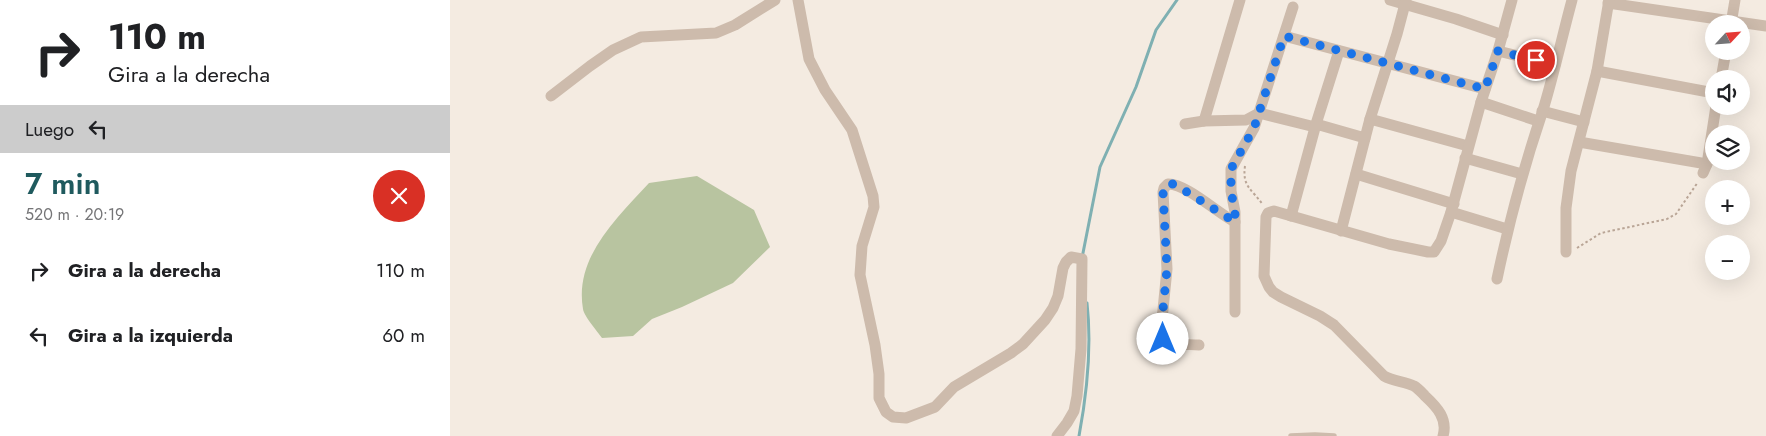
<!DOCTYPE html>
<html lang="es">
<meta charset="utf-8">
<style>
:root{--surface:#fff;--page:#f6f6f6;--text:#202124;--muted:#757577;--accent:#1f5a5e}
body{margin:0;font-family:Jost,sans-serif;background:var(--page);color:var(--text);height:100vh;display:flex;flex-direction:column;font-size:19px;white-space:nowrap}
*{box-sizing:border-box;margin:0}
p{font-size:16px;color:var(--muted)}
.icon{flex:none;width:28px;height:28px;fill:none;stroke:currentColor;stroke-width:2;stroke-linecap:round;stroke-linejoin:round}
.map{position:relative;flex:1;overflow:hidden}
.drawer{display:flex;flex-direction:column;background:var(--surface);width:450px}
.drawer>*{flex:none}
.top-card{background:#fff;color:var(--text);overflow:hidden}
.needle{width:32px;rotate:64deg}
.tools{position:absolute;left:1255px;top:15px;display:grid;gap:10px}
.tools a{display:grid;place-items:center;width:45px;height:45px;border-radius:50%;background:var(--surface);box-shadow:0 5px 20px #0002;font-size:25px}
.pin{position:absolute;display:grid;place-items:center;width:42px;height:42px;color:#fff;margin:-21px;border:2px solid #fff;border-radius:50%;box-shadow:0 1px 5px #0007}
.me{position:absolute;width:55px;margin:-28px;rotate:0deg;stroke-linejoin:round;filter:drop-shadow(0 0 4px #0008)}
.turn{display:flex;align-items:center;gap:18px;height:105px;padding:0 25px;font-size:22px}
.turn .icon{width:65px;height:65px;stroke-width:2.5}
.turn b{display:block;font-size:35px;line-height:42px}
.then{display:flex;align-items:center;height:48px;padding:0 25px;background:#0003;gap:10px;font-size:19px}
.round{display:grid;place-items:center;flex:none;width:52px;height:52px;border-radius:26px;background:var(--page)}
.head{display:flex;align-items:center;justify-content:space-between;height:85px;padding:0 25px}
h1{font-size:30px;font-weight:600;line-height:38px;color:var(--accent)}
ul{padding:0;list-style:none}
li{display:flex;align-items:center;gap:15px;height:65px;padding:0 25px}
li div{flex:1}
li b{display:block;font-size:19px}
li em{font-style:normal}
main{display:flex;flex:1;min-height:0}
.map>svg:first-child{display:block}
.green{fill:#b8c4a0}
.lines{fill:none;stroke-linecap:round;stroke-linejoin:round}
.stream{stroke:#7fb0b2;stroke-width:3}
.path{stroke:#b9a596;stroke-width:2;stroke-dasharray:2.5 2.5;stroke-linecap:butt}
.lane{stroke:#cdbbac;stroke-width:5.5}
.street{stroke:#cdbbac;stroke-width:11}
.route{stroke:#1a73e8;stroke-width:9;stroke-dasharray:0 16.2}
</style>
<main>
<section class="drawer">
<div class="top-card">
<div class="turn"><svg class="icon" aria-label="right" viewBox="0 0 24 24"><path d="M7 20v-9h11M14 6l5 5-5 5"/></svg><div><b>110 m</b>Gira a la derecha</div></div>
<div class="then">Luego<svg class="icon" aria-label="left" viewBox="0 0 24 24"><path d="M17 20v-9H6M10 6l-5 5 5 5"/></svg></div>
</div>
<div class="head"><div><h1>7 min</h1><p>520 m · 20:19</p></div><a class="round" style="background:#d93025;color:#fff"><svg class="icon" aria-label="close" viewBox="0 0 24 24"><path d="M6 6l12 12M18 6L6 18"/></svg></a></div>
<ul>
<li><svg class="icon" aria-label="right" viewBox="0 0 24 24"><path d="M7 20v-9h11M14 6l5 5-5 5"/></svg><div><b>Gira a la derecha</b></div><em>110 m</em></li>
<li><svg class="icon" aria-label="left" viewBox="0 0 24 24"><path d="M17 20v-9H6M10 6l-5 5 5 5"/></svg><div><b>Gira a la izquierda</b></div><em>60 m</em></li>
</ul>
</section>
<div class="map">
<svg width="1316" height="436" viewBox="0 0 1316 436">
<rect width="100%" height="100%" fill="#f4ebe1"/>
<!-- green -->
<path class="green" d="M247,176L304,210L320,247L283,283L232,307L202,319L183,336L152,338C147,331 134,316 133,309C124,257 167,218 199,183Z"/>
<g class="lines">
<!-- stream -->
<g class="stream">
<polyline points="632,258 650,167 686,87 706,30 727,0"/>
<path d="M629,436C637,393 642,347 637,303"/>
</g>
<!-- path -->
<g class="path">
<path d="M795,166C792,187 802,189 813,205"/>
<polyline points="1127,248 1151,233 1217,219 1226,214 1248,182"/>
</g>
<!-- lane -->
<polyline class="lane" points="841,436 865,435 884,436"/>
<!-- street -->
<g class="street">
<polyline points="348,0 359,59 375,90 402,130 423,196 424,207 412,246 410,275 425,345 429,374 429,398 436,412 443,417 456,418 485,407 504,387 561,353 573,344 595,320 603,308 608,296 613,268 616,262 621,257 632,259 631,349 627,396 624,411 617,423 607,436"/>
<polyline points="940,0 1006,19 1053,35"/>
<polyline points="1158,3 1316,26"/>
<polyline points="1281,24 1285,0"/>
<polyline points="834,36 1035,89"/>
<polyline points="1048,51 1105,65"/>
<polyline points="1147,71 1264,93"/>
<polyline points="1271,79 1276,51"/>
<polyline points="101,96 140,66 163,50 191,37 266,33 285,25 325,0"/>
<polyline points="1031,102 1088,121"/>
<polyline points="1092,111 1134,122"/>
<polyline points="920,119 1018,146"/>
<polyline points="754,121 790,0"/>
<polyline points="735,124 754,121 796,120 809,113 865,127"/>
<polyline points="866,124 915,138"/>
<polyline points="1129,142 1257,164"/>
<polyline points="1015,158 1072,174"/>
<polyline points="1253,173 1257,164 1266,106"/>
<polyline points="906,174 1004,204"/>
<polyline points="1001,212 1057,229"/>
<polyline points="841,216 866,124 889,51"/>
<polyline points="891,231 920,119 947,34 956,0"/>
<polyline points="1116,252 1116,208 1121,171 1147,71 1159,0"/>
<path d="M1047,279C1059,222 1074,166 1093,110C1104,74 1112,37 1122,0"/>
<polyline points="785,312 785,212 781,191 781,169 804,128 843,7"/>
<path d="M749,345C737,344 722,346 713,339L711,330L717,269L713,192L714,188L718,184C735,183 769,214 785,222"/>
<path d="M993,436C998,419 987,407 975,396C972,393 968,388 964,386C955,381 944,382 934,376L884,325L870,316L831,297L823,292L819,287L814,276L816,217L818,213L824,211L939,244L978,252H984L991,241L1001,212L1031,102L1048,51L1062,0"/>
</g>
</g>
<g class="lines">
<!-- route -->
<polyline class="route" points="713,339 711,330 717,269 713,192 714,188 718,184 724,184 785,222 785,212 781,191 781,169 804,128 834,36 1035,89 1048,51 1086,60"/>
</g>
</svg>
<div class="tools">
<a><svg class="needle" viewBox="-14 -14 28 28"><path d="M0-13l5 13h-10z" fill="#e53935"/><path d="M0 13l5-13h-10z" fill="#757577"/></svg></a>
<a><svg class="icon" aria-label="sound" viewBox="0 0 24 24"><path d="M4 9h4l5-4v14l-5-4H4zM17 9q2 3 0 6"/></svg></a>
<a><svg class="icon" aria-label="layers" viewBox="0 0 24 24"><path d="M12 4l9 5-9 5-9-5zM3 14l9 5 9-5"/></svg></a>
<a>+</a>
<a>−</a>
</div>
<div class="pin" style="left:1086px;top:60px;background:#d93025"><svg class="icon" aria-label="arrive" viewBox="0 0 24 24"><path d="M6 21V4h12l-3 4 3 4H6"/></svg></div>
<svg class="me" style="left:713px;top:339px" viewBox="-20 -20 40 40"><circle r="19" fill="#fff"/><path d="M0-13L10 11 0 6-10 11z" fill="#1a73e8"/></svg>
</div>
</main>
